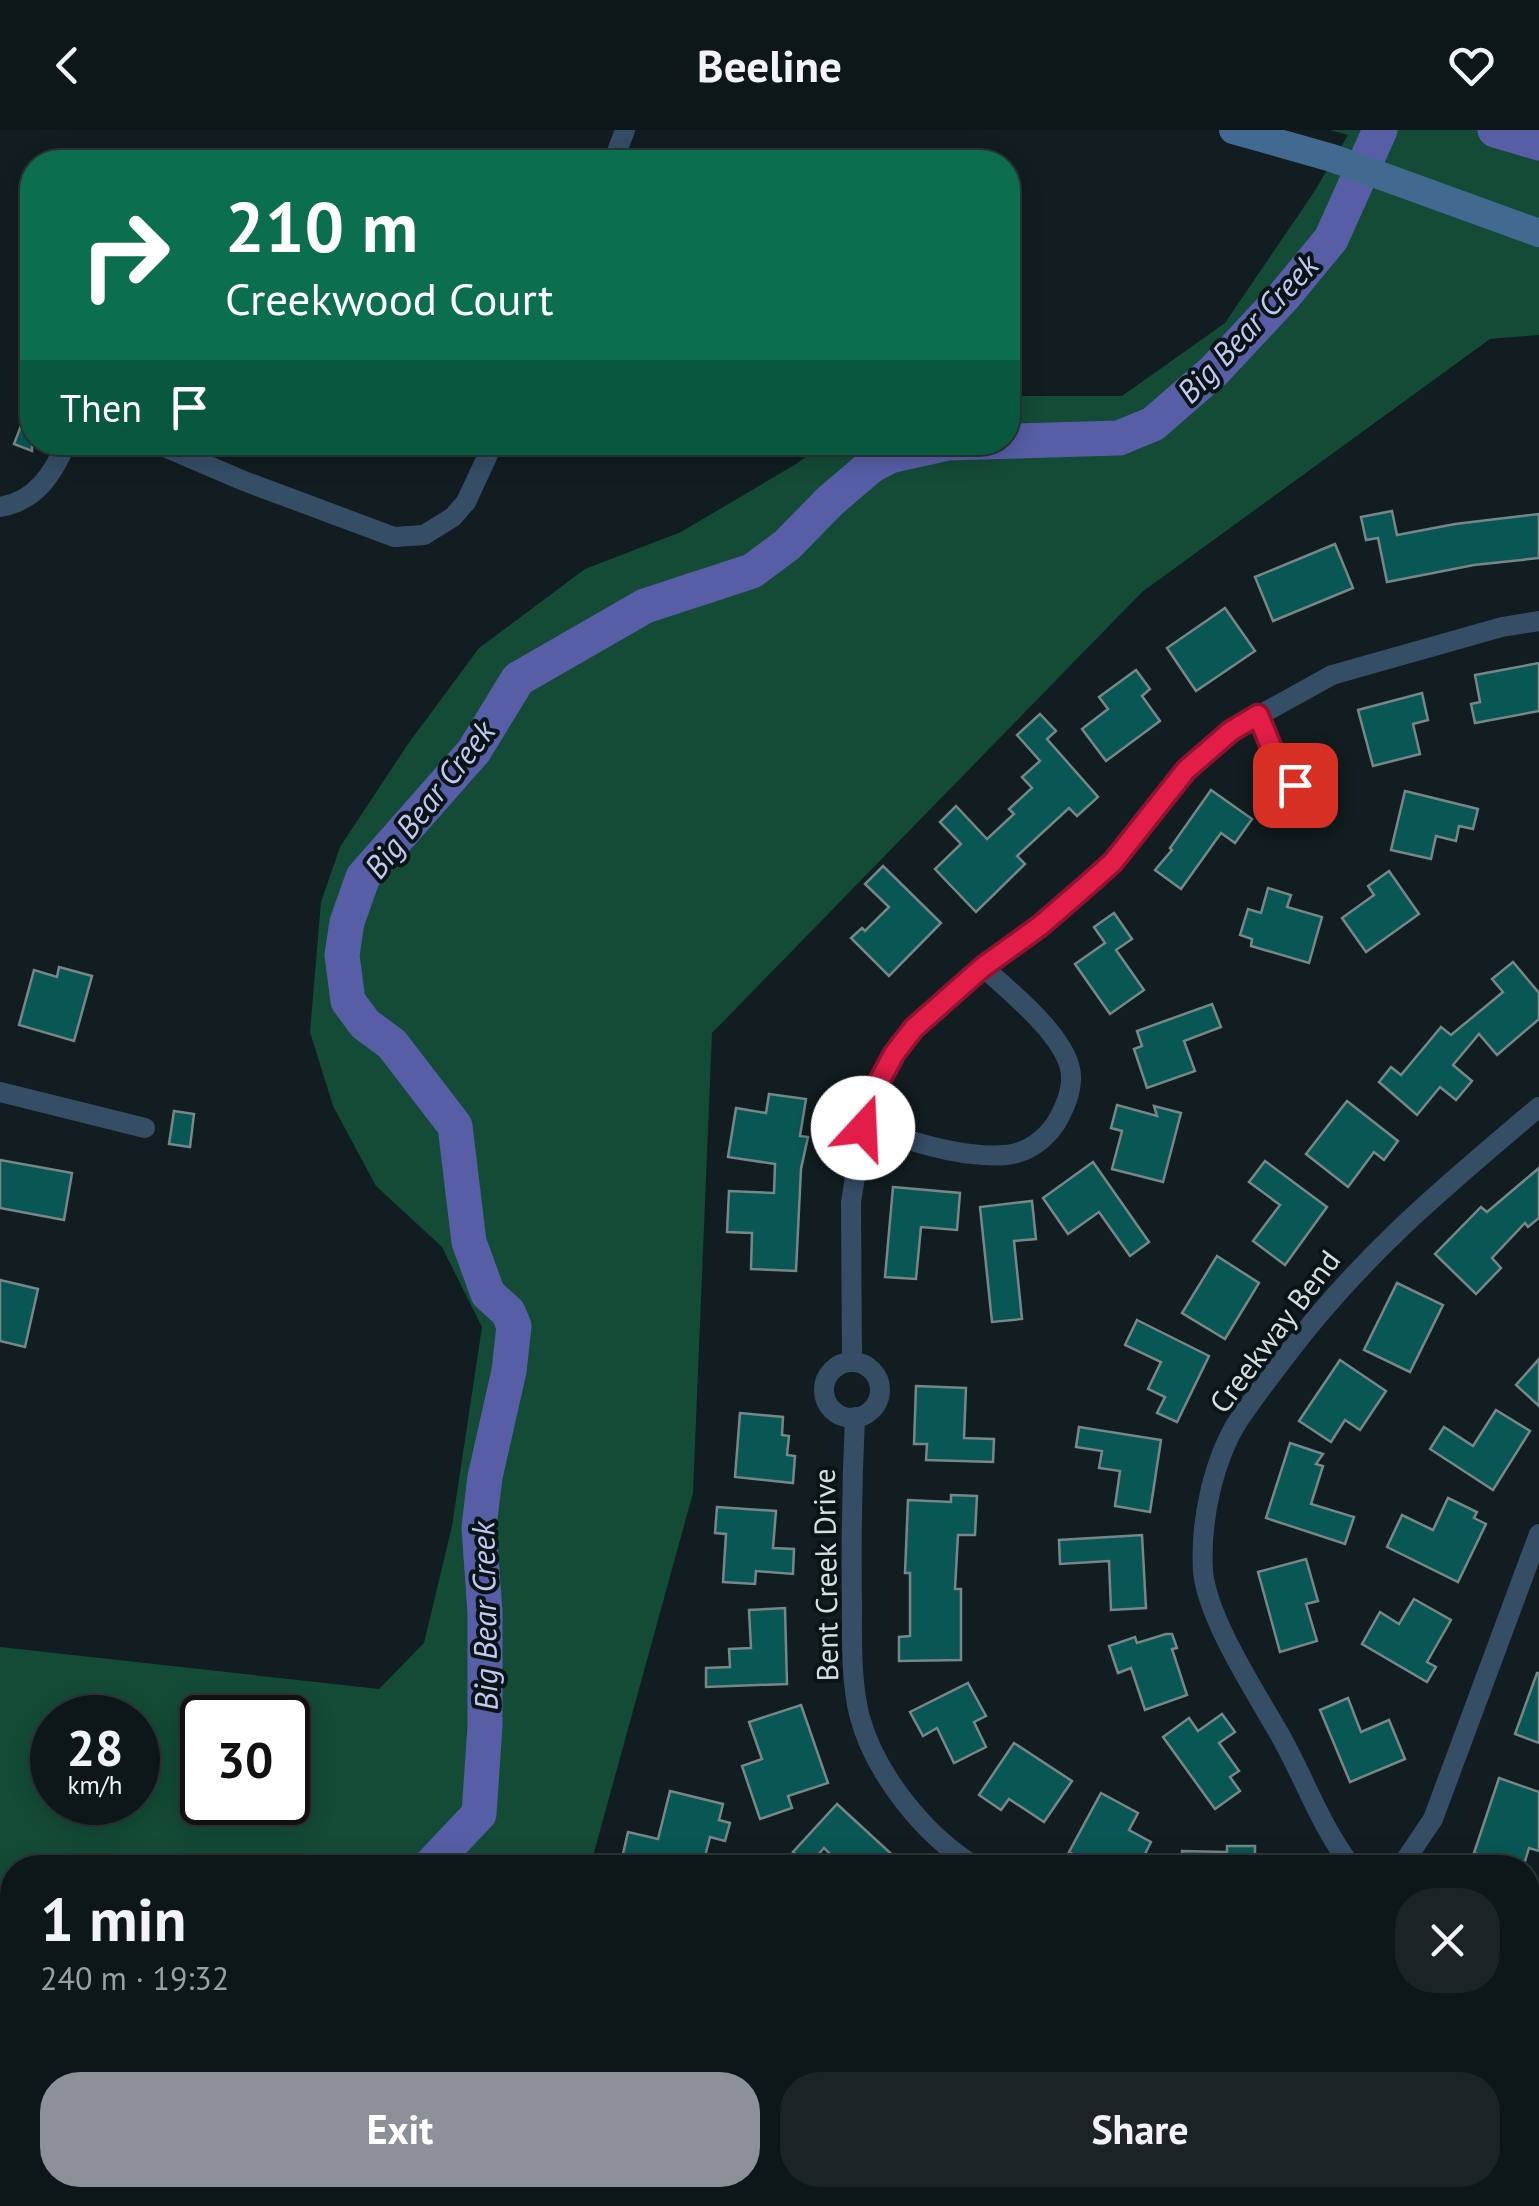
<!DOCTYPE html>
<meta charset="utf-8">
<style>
:root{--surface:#0d1618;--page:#1b2325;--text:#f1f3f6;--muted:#9a9fa2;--line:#2d3537;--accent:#8c9099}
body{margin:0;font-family:"PT Sans",sans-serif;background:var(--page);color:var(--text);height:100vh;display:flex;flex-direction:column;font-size:38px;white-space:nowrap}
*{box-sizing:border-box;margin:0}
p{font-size:32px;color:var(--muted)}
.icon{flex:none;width:55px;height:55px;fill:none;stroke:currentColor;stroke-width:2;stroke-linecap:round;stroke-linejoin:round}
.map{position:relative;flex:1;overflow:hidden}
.details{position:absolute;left:0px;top:1725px;width:1540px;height:352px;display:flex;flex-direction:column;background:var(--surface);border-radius:40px 40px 0 0;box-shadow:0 5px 25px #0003,0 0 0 2px var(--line)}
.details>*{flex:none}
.hud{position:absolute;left:20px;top:20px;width:1000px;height:305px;border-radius:40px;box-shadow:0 5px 25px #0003,0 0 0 2px var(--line);background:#0b6e4f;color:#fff;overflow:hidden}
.speed{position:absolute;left:30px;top:1565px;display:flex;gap:20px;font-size:50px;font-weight:700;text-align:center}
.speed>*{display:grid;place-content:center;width:130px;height:130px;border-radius:50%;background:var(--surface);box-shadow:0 5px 25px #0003,0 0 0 2px var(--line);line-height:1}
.speed small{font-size:25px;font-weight:400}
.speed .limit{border:5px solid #111;border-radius:15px;background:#fff;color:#111}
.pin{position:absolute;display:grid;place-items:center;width:85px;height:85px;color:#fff;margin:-42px;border-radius:20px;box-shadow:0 5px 15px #0006}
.me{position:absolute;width:110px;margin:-55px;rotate:20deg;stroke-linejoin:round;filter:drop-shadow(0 0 8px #0008)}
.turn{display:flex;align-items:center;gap:35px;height:210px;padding:0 40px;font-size:45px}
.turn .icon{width:130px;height:130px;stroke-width:2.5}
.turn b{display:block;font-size:70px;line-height:85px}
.then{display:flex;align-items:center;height:95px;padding:0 40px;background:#0003;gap:20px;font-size:38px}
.round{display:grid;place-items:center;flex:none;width:105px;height:105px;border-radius:40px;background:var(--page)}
.overview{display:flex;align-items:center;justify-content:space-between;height:170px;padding:0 40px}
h1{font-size:60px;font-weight:700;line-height:75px}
.action{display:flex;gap:20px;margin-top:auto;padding:20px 40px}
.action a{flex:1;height:115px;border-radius:40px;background:var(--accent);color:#fff;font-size:40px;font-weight:700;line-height:115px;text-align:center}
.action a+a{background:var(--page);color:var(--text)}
header{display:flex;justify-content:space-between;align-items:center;height:130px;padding:0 40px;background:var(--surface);font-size:45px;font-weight:700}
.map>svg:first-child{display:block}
.green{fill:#0f3c2c}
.forest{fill:#134b37;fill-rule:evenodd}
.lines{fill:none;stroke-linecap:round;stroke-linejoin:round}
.river{stroke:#575ea6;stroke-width:35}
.building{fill:#085755;stroke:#778686;stroke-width:2.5}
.street{stroke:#354e66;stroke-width:20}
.secondary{stroke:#426a91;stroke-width:28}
.route-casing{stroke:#92132f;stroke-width:25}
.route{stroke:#e11d48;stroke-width:18}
.labels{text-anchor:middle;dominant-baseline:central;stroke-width:8;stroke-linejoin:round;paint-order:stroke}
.street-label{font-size:30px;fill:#d6dee0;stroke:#091417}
.water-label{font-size:32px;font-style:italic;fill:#c1c8f1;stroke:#091417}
</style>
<header><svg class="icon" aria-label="back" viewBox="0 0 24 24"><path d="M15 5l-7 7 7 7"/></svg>Beeline<svg class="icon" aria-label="heart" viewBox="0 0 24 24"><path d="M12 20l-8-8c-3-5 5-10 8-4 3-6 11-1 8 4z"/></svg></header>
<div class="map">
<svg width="1539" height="2076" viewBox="0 0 1539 2076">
<rect width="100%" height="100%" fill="#111d20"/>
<!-- green -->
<polygon class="green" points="1539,1752 1539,2076 1149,2076 1168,2065 1528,2065 1528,1754"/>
<!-- forest -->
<g class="forest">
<path d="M1330,0H1539V205L1490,209L1142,462L712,903L693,1363L590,1737L12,1738V1948L0,1881V1517L379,1559L424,1513L452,1396L482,1197L442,1117L376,1056L333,976L310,902L321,772L340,717L408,614L479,518L585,439L681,402L796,334L825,313L1008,312V266H1122L1225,193L1314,62L1348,5ZM52,1588H138V1672H52ZM202,1588H288V1672H202Z"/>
<polygon points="34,2065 503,2065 500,2076 38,2076"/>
</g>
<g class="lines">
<!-- river -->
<g class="river">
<polyline points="1495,0 1539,13"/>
<polyline points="428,1738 479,1684 485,1596 485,1483 479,1397 485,1347 509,1241 514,1196 508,1182 488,1164 469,1112 455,996 392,914 365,894 348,871 342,825 347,792 363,747 474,621 518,549 645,476 752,441 787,415 830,371 871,336 890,326 948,313 1119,308 1153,294 1214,241 1284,166 1331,109 1380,0"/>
<polyline points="370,2076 378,2065"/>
</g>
</g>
<!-- building -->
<g class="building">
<polygon points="31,270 32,270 32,321 14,314"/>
<polygon points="1392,381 1397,405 1455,394 1539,384 1539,428 1474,435 1387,452 1378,408 1366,410 1361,387"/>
<polygon points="1335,414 1353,458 1273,491 1255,447"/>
<polygon points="1225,478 1255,521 1196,561 1167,518"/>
<polygon points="1539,533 1539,581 1475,593 1471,574 1480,572 1475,545"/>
<polygon points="1136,540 1150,559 1142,566 1160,591 1106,631 1082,599 1108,579 1099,567"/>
<polygon points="1422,563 1428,590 1413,594 1420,624 1373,636 1358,580"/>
<polygon points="1040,584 1056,601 1047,609 1098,667 1077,686 1069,678 1017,726 1025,734 976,782 935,739 961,714 940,692 956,676 987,709 1014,684 1009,679 1032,658 1022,647 1040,631 1017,605"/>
<polygon points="1211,660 1252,689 1235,713 1221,703 1181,759 1155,740 1172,720 1170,718"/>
<polygon points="1405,661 1478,679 1473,699 1459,696 1456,711 1436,706 1431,729 1391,720"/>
<polygon points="883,736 941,793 889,846 851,808 862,798 865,801 889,777 865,754"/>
<polygon points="1389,741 1419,784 1366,822 1342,788 1374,765 1368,756"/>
<polygon points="1268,758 1291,765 1287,777 1322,787 1309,833 1251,816 1252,809 1240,805 1248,779 1261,783"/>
<polygon points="1114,783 1132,809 1116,820 1144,860 1110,884 1075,834 1105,813 1094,797"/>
<polygon points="1513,832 1539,863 1539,889 1497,925 1479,904 1453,935 1472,951 1456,970 1440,957 1417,985 1379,952 1391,937 1401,945 1441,897 1451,905 1503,862 1492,849"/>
<polygon points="59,837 92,846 74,911 19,895 34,840 57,847"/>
<polygon points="1212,874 1221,897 1184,911 1195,941 1147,958 1134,919 1142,916 1137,901"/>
<polygon points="769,964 806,969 800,1006 808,1007 801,1039 796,1141 751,1139 752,1103 727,1102 729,1061 774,1063 775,1034 728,1027 736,978 766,983"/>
<polygon points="1347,971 1398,1011 1384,1030 1374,1022 1348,1057 1306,1024"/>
<polygon points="1117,975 1157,986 1154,976 1181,983 1163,1052 1112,1039 1122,1001 1111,998"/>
<polygon points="174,981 194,984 190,1017 169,1014"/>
<polygon points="0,1030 72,1043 64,1090 0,1078"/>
<polygon points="1265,1031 1327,1077 1285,1135 1253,1111 1280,1075 1249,1052"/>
<polygon points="1093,1032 1149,1112 1130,1126 1099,1082 1068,1104 1043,1068"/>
<polygon points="1539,1038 1539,1088 1528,1097 1525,1093 1492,1128 1501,1138 1476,1164 1435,1124 1481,1077 1487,1082"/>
<polygon points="893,1057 960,1063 957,1100 921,1097 916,1149 885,1147"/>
<polygon points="1032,1071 1036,1109 1014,1111 1022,1189 992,1192 980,1077"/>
<polygon points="1217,1126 1259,1153 1225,1209 1182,1183"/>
<polygon points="0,1150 38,1159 25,1217 0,1211"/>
<polygon points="1397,1153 1443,1175 1410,1242 1364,1220"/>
<polygon points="1137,1190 1209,1226 1177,1292 1157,1283 1165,1267 1148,1259 1161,1232 1125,1215"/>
<polygon points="1539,1229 1539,1276 1516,1255"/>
<polygon points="1340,1230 1386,1261 1360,1300 1345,1290 1331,1312 1299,1291"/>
<polygon points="916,1256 966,1258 964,1308 994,1309 993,1332 926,1330 927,1314 914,1314"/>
<polygon points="1496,1280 1530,1301 1493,1360 1430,1319 1444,1297 1473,1316"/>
<polygon points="740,1283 783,1287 782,1305 789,1306 787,1325 795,1326 793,1353 735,1347"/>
<polygon points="1079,1297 1161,1310 1150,1382 1115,1376 1120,1341 1099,1338 1102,1321 1076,1317"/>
<polygon points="1290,1313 1323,1324 1316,1334 1323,1336 1311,1374 1354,1387 1345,1414 1266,1388"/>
<polygon points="951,1365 977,1366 975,1405 958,1405 955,1459 961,1459 961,1530 899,1531 899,1507 910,1506 910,1443 905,1443 908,1370 951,1372"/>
<polygon points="1448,1368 1477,1382 1474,1388 1486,1394 1458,1452 1387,1417 1402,1385 1433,1400"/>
<polygon points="717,1377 776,1381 773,1418 794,1419 793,1444 756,1441 755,1454 723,1452 726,1404 715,1403"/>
<polygon points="1142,1405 1146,1478 1111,1480 1109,1431 1060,1434 1059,1410"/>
<polygon points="1306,1429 1318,1471 1306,1474 1317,1511 1280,1522 1258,1442"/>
<polygon points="1414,1469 1451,1490 1427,1532 1436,1537 1427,1552 1362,1514 1380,1482 1399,1494"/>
<polygon points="785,1478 787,1554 706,1557 706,1538 730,1537 729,1519 751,1518 749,1480"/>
<polygon points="1166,1504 1172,1504 1177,1518 1172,1519 1187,1565 1145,1580 1131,1538 1118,1543 1109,1516 1135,1507 1137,1513"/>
<polygon points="1537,1543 1539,1543 1539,1613 1515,1604"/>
<polygon points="968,1553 986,1586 974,1592 986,1617 954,1633 937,1598 923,1606 910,1582"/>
<polygon points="1348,1568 1361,1602 1389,1590 1405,1629 1350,1652 1320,1580"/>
<polygon points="801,1575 828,1653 788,1666 792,1678 760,1689 742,1636 762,1629 749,1592"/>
<polygon points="1222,1584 1235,1602 1219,1613 1239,1641 1230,1647 1240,1661 1215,1679 1163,1607 1189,1588 1198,1601"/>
<polygon points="1014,1613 1072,1651 1044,1692 1009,1669 1001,1680 979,1665"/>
<polygon points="1499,1648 1539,1662 1539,1721 1529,1718 1523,1738 1474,1723"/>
<polygon points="670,1661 723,1674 719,1690 730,1693 725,1711 710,1707 702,1738 660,1738 622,1728 628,1702 658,1709"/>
<polygon points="1101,1663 1138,1683 1129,1700 1151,1712 1138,1738 1097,1738 1069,1722"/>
<polygon points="837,1674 898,1730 891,1738 845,1738 824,1718 808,1736 793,1722"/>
<polygon points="1227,1716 1255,1716 1255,1738 1182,1738 1182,1721 1227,1722"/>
</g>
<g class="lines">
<!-- street -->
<g class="street">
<polyline points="613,32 625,0"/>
<polyline points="153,312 244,351 394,407 424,405 453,387 466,372 494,312"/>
<path d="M0,377C36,371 53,344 67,312"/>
<polyline points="1257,585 1276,629 1323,688"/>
<polyline points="0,962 145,998"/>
<path d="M863,997C908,1009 959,1029 1006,1025C1027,1023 1045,1010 1056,993C1063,981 1071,964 1071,949C1073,911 1009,861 983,837"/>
<polyline points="852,1232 851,1072 863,997 873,963 894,925 914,899 983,837 1040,797 1113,732 1186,640 1231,601 1332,545 1502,497 1539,491"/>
<circle cx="852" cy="1260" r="28"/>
<path d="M855,1287C852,1351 851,1414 852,1478C852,1513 851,1549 859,1584C874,1643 925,1707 978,1738"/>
<path d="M1353,1738C1321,1698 1305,1649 1280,1605C1256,1563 1207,1488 1203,1441C1200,1392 1213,1329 1240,1288C1254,1267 1270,1247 1285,1227C1360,1127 1444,1057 1539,977"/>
<polyline points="1400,1738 1433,1689 1539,1404"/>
<polyline points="848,2076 868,2065"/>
</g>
<!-- secondary -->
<polyline class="secondary" points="1233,0 1332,28 1539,103"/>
</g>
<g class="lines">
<!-- route casing -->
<g class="route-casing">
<polyline id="route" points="863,998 873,963 894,924 914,898 983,837 1040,796 1085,757 1113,732 1186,640 1231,601 1258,585 1276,629 1295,655"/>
</g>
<!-- route -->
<use href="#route" class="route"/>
</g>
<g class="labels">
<!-- street labels -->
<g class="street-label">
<text transform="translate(1274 1201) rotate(-53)">Creekway Bend</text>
<text transform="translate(825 1445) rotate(-91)">Bent Creek Drive</text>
</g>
<!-- water labels -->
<g class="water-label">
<text transform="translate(1247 198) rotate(-47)">Big Bear Creek</text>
<text transform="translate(429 669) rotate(-52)">Big Bear Creek</text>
<text transform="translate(484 1486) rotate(-91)">Big Bear Creek</text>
</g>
</g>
</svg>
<div class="speed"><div>28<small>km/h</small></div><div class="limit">30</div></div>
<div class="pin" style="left:1295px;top:655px;background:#d93025"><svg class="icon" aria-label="arrive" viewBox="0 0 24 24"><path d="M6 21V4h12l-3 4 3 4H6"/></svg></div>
<svg class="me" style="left:863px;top:998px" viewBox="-20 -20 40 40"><circle r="19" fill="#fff"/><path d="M0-13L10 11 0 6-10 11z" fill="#e11d48"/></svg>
<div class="hud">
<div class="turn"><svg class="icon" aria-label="right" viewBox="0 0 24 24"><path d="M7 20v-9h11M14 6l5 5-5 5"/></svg><div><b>210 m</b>Creekwood Court</div></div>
<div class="then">Then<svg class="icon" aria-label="arrive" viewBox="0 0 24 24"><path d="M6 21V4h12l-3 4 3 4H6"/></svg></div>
</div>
<section class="details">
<div class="overview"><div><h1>1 min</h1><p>240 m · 19:32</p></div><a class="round"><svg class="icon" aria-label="close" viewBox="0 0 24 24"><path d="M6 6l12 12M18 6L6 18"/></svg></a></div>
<div class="action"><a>Exit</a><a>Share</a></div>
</section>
</div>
